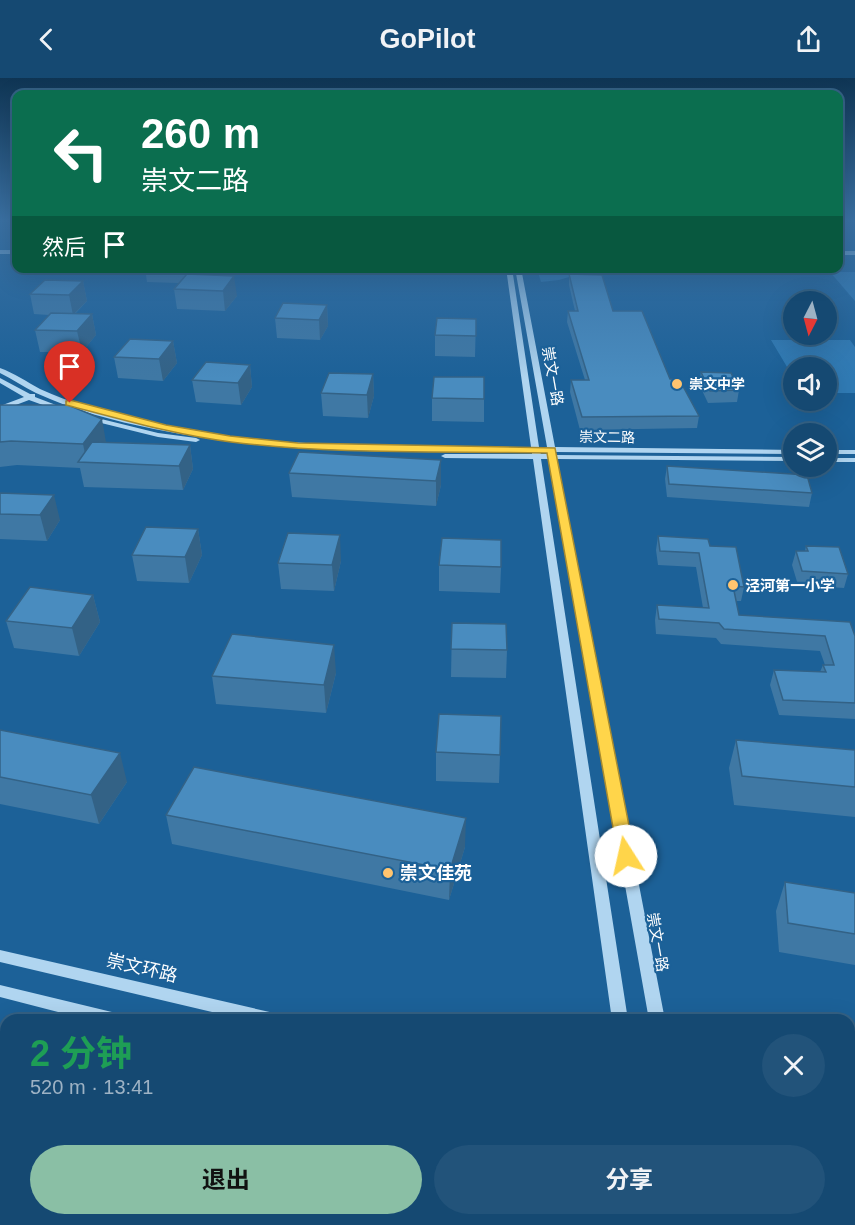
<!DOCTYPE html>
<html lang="zh">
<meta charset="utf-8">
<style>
:root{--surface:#154972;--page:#22537a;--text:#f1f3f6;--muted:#9db2c4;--line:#346184;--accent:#8abfa5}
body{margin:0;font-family:Helvetica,"Noto Sans SC",sans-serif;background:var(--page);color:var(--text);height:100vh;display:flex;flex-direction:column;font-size:22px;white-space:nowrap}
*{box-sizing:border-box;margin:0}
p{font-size:20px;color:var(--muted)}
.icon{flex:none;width:33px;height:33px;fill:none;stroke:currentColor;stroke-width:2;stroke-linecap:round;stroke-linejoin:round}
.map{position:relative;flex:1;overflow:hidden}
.drawer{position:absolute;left:0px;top:936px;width:855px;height:212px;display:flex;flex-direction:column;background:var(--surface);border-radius:18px 18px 0 0;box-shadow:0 6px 24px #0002,0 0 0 2px var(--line)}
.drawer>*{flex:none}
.banner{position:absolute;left:12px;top:12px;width:831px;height:183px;border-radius:12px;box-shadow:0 6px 24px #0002,0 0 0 2px var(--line);background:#0b6e4f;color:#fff;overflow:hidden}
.needle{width:39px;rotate:186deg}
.fabs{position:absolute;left:783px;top:213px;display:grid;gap:12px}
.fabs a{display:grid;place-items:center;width:54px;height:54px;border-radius:50%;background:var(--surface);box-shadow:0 6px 24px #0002,0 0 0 2px var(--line);font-size:30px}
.pin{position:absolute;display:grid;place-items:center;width:51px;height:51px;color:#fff;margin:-62px -26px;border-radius:50% 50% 50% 0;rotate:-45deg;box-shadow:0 0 6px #0007}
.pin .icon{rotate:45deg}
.me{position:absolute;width:66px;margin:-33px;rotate:350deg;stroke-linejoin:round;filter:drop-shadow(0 0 4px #0008)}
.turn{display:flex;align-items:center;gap:21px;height:126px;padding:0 30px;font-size:27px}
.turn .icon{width:78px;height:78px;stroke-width:2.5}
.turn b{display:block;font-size:42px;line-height:51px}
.then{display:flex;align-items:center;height:57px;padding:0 30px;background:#0003;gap:12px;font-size:22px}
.round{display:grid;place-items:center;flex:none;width:63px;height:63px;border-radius:32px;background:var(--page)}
.overview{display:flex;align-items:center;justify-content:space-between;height:102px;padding:0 30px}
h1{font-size:36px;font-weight:700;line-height:45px;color:#1e9e55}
.primary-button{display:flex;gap:12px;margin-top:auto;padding:12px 30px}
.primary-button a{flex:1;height:69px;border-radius:36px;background:var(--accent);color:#111;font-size:24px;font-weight:700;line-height:69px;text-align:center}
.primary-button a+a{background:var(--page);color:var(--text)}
header{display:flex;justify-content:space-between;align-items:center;height:78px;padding:0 30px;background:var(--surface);font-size:27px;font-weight:700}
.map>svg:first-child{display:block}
.green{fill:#307bb5}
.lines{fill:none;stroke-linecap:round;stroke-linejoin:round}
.minor{fill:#b0d5f0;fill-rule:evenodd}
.wall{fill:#3f78a4}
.shaded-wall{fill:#336286}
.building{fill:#498cbf;stroke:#336286;stroke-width:1.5}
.route{fill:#ffd54a;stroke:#a68a30;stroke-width:1.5}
.poi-dot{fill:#ffc46f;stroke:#1c6198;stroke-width:2}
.labels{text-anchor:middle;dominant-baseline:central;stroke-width:4.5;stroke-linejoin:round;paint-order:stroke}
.far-poi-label{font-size:14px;font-weight:bold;fill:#fff;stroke:#1c6198;text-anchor:start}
.far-street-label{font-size:14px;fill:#fff;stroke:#1c6198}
.street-label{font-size:15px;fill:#fff;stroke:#1c6198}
.poi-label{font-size:15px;font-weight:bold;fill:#fff;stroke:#1c6198;text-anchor:start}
.near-poi-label{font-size:18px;font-weight:bold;fill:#fff;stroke:#1c6198;text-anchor:start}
.near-street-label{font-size:18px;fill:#fff;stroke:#1c6198}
</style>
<header><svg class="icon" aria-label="back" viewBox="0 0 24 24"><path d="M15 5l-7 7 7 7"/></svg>GoPilot<svg class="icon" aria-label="share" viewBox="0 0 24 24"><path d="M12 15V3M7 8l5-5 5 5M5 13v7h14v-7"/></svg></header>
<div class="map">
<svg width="855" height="1147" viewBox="0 0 855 1147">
<rect width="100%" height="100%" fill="#1c6198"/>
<!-- green -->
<g class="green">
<polygon points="537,191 578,191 579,196 559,202 541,204"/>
<polygon points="830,194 855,194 855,223"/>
<polygon points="771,262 850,262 855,269 855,315 827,315 826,290 794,290 793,299"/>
<polygon points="661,1142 712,1142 739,1147 661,1147"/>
</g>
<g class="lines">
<!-- minor -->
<g class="minor">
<rect x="0" y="172" width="16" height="4"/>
<rect x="838" y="173" width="17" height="4"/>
<path d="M506,190H512L539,369H547L515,190H521L555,369L794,372V376L556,374V377L794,379V383L557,381L665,942H649L549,381H541L628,942H612L533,381L445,380L441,378L445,376H532V374C406,373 278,376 154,351C114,343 73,332 36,315C24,309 12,301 0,295V290C14,295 27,304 40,311C55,318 72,324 87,329C230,373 383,368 531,369ZM540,374H548V376H541Z"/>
<polygon points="0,300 30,316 35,316 35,319 69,332 62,334 29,322 0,333 0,328 24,319 0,305"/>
<polygon points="85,337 158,355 196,360 200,362 196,364 158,359 85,341"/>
<rect x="826" y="372" width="29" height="4"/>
<rect x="826" y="380" width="29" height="4"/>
<polygon points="0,872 274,935 279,937 282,942 246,942 0,884"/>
<polygon points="0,907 116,935 121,937 124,942 89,942 0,919"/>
<polygon points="849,1061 855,1062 855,1078 849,1077"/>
<polygon points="849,1104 855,1105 855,1123 849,1122"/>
</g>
</g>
<!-- wall -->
<g class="wall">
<polygon points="145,190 200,190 197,197 237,218 225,233 177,231 174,211 180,205 147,204"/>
<polygon points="569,196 613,233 670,301 699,338 697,350 580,352 570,314 571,302 585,302 567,244 568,233 575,233 569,207"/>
<polygon points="83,203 87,223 75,236 92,236 96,257 82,274 40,274 35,252 49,237 34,236 30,216"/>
<polygon points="327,227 328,248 320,262 277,260 275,240"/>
<polygon points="476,241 475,279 435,278 435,257"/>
<polygon points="173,263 177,285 163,303 118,300 114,279"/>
<polygon points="250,287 252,309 241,327 196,324 192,302"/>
<polygon points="701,294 739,312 737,324 708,325 699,306"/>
<polygon points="373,296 374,318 368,340 323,338 321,315"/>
<polygon points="432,320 484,321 484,344 432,343"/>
<polygon points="0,327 106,364 190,367 193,391 183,412 84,409 80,390 17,387 0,389"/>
<polygon points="441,382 441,407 436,428 292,419 289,395"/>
<polygon points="667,388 812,415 809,429 667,419 665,401"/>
<polygon points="0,415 60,442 47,463 0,461"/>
<polygon points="198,451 202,477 189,505 137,503 132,477"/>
<polygon points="658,458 710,468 744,509 741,523 736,523 739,537 855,558 855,641 779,637 770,607 774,592 820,594 823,587 825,587 820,573 721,566 716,560 656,556 655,542 657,527 703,530 696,489 658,487 656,472"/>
<polygon points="806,468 848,496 844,510 798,507 792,487 796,473 805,473"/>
<polygon points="341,483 334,513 281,511 278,485"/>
<polygon points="439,487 501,489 500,515 439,513"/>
<polygon points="93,517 100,544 79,578 14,570 6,543"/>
<polygon points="452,545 507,572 506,600 451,599"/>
<polygon points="336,595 326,635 216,626 212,598"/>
<polygon points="0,652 127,704 99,746 0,726"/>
<polygon points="736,662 855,672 855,739 734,727 729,690"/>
<polygon points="436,674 500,677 499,705 436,703"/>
<polygon points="166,737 465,769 449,822 172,766"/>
<polygon points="785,804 855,815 855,887 779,874 776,833"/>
</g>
<!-- shaded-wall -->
<g class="shaded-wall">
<polygon points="190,190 200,190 192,205"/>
<polygon points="234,198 237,218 225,233 223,213"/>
<polygon points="83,203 87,223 73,237 69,217"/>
<polygon points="327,227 328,248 320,262 319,242"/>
<polygon points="92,236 96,257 82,274 77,253"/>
<polygon points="173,263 177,285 163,303 159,281"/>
<polygon points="250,287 252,309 241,327 238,305"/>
<polygon points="373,296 374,318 368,340 367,317"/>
<polygon points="102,341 106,364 87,385 83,366"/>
<polygon points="190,367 193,391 183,412 179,388"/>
<polygon points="441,382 441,407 436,428 436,403"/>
<polygon points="54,417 60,442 47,463 40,437"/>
<polygon points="198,451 202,477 189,505 185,479"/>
<polygon points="340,457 341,483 334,513 332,487"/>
<polygon points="93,517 100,544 79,578 72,550"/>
<polygon points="334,567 336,595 326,635 324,607"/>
<polygon points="120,675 127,704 99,746 91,717"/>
<polygon points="466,740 465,769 449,822 450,792"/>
</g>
<!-- building -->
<g class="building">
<polygon points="187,196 234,198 223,213 174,211"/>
<polygon points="569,196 602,197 613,233 642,233 670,301 679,301 699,338 582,339 571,302 589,302 568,233 578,233"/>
<polygon points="45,202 83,203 69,217 30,216"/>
<polygon points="283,225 327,227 319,242 275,240"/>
<polygon points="51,235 92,236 77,253 35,252"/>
<polygon points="437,240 476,241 476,258 435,257"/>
<polygon points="130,261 173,263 159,281 114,279"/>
<polygon points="206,284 250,287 238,305 192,302"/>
<polygon points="701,294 731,295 739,312 710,313"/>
<polygon points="329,295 373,296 367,317 321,315"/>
<polygon points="434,299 484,299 484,321 432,320"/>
<polygon points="0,327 68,327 102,341 83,366 11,363 0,364"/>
<polygon points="92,364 190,367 179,388 78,384"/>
<polygon points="299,374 441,382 436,403 289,395"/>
<polygon points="667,388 807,397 812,415 669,406"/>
<polygon points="0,415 54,417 40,437 0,436"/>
<polygon points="146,449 198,451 185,479 132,477"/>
<polygon points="288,455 340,457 332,487 278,485"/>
<polygon points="658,458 708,461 710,468 736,469 744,509 733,508 739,537 850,544 855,558 855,625 783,622 774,592 826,594 823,587 834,587 825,558 724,551 719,545 659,541 657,527 709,530 699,475 660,473"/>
<polygon points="442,460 501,462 501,489 439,487"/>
<polygon points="806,468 839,469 848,496 802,493 796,473 808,473"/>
<polygon points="30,509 93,517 72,550 6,543"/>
<polygon points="452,545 506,546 507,572 451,571"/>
<polygon points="232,556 334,567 324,607 212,598"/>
<polygon points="439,636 501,638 500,677 436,674"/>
<polygon points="0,652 120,675 91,717 0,699"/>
<polygon points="736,662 855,672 855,709 742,698"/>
<polygon points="194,689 466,740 450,792 166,737"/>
<polygon points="785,804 855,815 855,856 788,845"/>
</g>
<!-- sky -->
<linearGradient id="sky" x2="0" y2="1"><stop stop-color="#0f3554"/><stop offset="0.47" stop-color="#3a70a2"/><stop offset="1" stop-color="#3a70a2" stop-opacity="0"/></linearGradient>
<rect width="855" height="301" fill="url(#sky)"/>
<!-- route -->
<path class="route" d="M70,322L166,347L230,358L298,365L555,370L635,778L632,783L626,785L620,783L618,778L547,375C442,373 336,377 231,364C175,357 121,341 66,327V323Z"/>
<!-- markers -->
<g class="poi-dot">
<circle cx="677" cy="306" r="6"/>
<circle cx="733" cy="507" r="6"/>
<circle cx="388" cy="795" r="6"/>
</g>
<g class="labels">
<!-- far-poi labels -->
<g class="far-poi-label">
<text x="689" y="306">崇文中学</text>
</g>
<!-- far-street labels -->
<g class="far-street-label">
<text transform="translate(607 359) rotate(1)">崇文二路</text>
</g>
<!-- street labels -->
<g class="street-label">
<text transform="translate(553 298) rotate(80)">崇文一路</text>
<text transform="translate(658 864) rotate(80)">崇文一路</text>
</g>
<!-- poi labels -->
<g class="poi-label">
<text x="745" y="507">泾河第一小学</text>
</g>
<!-- near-poi labels -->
<g class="near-poi-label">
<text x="400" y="795">崇文佳苑</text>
</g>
<!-- near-street labels -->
<g class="near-street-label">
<text transform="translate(142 890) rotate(13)">崇文环路</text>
</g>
</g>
</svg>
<div class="fabs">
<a><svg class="needle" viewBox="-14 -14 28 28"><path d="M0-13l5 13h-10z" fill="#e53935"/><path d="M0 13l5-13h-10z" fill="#9db2c4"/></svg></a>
<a><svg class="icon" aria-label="sound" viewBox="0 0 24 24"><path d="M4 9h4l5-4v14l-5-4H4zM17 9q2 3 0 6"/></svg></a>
<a><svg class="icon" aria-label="layers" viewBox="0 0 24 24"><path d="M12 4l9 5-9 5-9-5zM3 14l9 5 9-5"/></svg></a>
</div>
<div class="pin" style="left:70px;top:325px;background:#d93025"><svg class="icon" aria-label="arrive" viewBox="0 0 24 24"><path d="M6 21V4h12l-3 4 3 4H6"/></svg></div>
<svg class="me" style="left:626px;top:778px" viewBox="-20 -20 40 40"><circle r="19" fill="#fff"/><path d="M0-13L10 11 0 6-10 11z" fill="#ffd54a"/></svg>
<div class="banner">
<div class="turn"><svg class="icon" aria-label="left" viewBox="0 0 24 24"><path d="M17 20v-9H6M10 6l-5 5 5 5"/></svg><div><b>260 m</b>崇文二路</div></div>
<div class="then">然后<svg class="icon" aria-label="arrive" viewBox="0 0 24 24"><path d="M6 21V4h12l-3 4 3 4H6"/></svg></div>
</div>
<section class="drawer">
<div class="overview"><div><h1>2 分钟</h1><p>520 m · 13:41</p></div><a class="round"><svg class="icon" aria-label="close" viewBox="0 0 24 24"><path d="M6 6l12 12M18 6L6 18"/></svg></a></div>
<div class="primary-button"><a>退出</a><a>分享</a></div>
</section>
</div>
